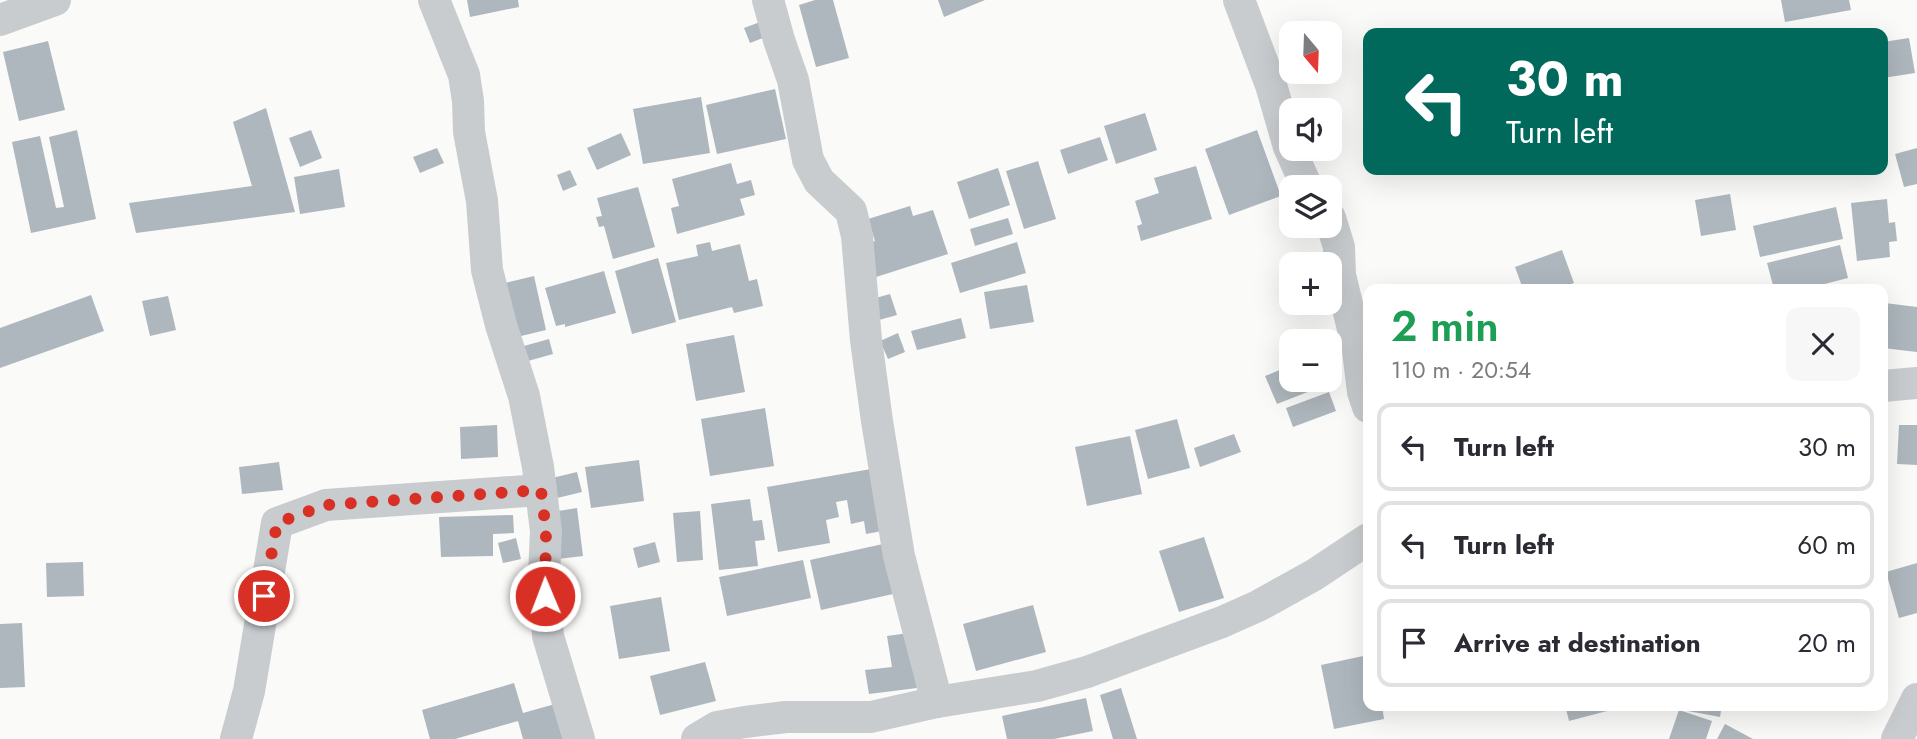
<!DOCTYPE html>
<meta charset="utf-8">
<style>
:root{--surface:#fff;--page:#f7f7f7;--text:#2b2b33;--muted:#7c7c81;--line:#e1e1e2}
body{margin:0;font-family:Jost,sans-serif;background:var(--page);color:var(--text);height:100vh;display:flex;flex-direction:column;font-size:26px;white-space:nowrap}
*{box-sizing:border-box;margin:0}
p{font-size:23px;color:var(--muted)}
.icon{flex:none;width:38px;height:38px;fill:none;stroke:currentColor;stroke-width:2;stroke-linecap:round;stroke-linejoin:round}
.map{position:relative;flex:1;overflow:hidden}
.sheet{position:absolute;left:1363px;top:284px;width:525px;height:427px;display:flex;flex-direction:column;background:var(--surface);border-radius:14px;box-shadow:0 7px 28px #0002}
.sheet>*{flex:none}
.top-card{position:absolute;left:1363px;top:28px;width:525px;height:147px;border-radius:14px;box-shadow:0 7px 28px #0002;background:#00695c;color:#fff;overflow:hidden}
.needle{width:46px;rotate:161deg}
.buttons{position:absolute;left:1279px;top:21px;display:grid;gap:14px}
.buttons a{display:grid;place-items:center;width:63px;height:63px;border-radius:14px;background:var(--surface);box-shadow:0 7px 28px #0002;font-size:35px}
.pin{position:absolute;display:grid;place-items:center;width:60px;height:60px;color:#fff;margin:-30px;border:4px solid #fff;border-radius:50%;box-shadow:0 2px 7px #0007}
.me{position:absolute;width:77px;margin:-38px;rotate:359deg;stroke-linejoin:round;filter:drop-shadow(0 0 5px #0008)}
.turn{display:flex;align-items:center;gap:24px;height:147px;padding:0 28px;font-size:32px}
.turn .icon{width:91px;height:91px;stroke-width:2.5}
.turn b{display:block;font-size:49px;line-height:60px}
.round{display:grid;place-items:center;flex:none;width:74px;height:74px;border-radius:14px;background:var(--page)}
.head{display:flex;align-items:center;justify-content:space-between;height:119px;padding:0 28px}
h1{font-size:42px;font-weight:600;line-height:52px;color:#1e9e55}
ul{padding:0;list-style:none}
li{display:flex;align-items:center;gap:21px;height:88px;margin:0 14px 10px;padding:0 14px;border:4px solid var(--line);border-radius:14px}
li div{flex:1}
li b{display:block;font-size:26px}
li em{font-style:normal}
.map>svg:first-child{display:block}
.building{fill:#aeb7bd}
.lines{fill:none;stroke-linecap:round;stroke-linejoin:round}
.street{stroke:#c8cccf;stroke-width:32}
.route{stroke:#d93025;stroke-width:12;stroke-dasharray:0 21.6}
</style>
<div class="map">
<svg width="1917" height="739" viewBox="0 0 1917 739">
<rect width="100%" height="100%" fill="#fafaf8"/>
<!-- building -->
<g class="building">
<polygon points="467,0 518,0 519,7 470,17"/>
<polygon points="815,0 833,0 849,58 816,67 799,5"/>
<polygon points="938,0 985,0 944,17"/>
<polygon points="1781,0 1849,0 1851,10 1785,22"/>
<polygon points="765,20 770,35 750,43 744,28"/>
<polygon points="1909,38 1915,73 1883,78 1883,42"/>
<polygon points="48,41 65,110 19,121 3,52"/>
<polygon points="775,89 786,139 717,154 706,105"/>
<polygon points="701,97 710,153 643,164 633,109"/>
<polygon points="266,108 295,212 136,233 129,203 252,186 233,122"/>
<polygon points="1145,113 1157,150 1116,164 1104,126"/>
<polygon points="77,130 96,219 31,233 12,142 40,136 56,208 64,207 49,137"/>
<polygon points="311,130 322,158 300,167 289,138"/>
<polygon points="1257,130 1281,196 1229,215 1205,149"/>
<polygon points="621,133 631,155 597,170 587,148"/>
<polygon points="1100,137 1108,160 1068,174 1060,150"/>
<polygon points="437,148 444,163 420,173 413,157"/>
<polygon points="1917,148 1917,184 1904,187 1895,154"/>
<polygon points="1038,161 1056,219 1024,229 1006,171"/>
<polygon points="731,163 737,184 751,180 755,195 740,199 745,215 677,234 671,208 679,206 672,179"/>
<polygon points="1196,166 1212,219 1141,241 1137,226 1142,224 1135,201 1159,193 1154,178"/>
<polygon points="998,168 1010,205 969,219 957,182"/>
<polygon points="339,169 345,207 300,214 294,177"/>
<polygon points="570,170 577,185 563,191 557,175"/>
<polygon points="638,187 655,247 613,259 604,226 599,227 596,217 602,216 597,198"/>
<polygon points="1730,194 1736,230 1701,236 1695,200"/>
<polygon points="1887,199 1889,223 1895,222 1897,241 1889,242 1890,257 1857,261 1851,203"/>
<polygon points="910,206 913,216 933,210 948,254 873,278 863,245 875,241 868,219"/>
<polygon points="1836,207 1843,239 1760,257 1753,226"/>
<polygon points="1008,218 1013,234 975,246 970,229"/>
<polygon points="710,242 712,251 740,244 749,281 757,279 763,306 734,313 732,307 679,320 666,263 698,256 696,245"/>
<polygon points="1017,242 1026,273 960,293 951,263"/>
<polygon points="1840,245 1848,278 1805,289 1774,289 1767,263"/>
<polygon points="1562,250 1574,283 1558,289 1523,289 1515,267"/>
<polygon points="658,258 676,322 632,334 615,271"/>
<polygon points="604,271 616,313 565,327 565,324 556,326 545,288"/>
<polygon points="534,276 546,330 517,337 505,283"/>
<polygon points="1027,285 1034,322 990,329 984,292"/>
<polygon points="890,294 897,315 879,320 872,299"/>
<polygon points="91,295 104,331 0,368 0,328"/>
<polygon points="168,296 176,330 150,336 142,301"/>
<polygon points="1885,303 1917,307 1917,352 1883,348"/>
<polygon points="961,318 966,338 917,350 911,331"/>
<polygon points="898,333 905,352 888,359 880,341"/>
<polygon points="734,335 745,392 696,401 686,344"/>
<polygon points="549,339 553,354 528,361 524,346"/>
<polygon points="1292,365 1292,380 1320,380 1323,386 1277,404 1265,376"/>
<polygon points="1329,392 1336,411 1293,427 1286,408"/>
<polygon points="765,408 774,466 710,476 701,419"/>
<polygon points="1177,419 1190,468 1148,479 1135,430"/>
<polygon points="497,425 498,457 461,459 460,427"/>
<polygon points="1899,425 1917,425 1917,465 1897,464"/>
<polygon points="1234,434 1241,452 1200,467 1194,448"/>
<polygon points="1130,436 1142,494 1087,506 1075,447"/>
<polygon points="639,460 644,501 591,508 585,467"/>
<polygon points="279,462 283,490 242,494 239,467"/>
<polygon points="871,469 882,531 866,534 864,521 851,524 847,500 836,502 839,517 826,520 830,543 778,552 767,487"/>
<polygon points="577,472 582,492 557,498 552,478"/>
<polygon points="750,499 753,521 762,520 765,540 755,541 758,566 719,570 711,504"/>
<polygon points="577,508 583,556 558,559 552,512"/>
<polygon points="700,511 703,560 677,562 673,513"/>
<polygon points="513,515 514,533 493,534 493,556 441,557 439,517"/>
<polygon points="1204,537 1224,598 1179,612 1159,551"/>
<polygon points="516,538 521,559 503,563 498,543"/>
<polygon points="655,542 660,562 638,568 633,548"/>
<polygon points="883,544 893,594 821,610 810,560"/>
<polygon points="803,560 811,598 727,616 719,577"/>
<polygon points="83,562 84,596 47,597 46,563"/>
<polygon points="1917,563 1917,613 1899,618 1886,572"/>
<polygon points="661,597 670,651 619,659 610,606"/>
<polygon points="1033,605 1046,652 976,671 963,624"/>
<polygon points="22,623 25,687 0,688 0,624"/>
<polygon points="909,633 917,688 869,694 865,670 892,667 887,636"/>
<polygon points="1368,655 1368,705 1382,705 1384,719 1334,729 1321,665"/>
<polygon points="705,662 716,701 660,715 650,676"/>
<polygon points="514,683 523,713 555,704 564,739 523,739 518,721 455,739 430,739 422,710"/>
<polygon points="1121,688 1137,739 1113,739 1100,695"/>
<polygon points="1086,698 1093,731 1054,739 1007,739 1002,716"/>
<polygon points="1565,705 1626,705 1626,706 1569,721"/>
<polygon points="1656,705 1722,705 1720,717"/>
<polygon points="1679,710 1712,721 1706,739 1669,739"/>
<polygon points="1725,724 1753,739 1717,739"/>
</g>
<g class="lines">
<!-- street -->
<g class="street">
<polyline points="434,0 464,75 468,101 469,132 482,201 487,270 501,325 524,396 538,467 546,531 544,576 548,636 579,739"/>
<polyline points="768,0 779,40 793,80 808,160 819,181 851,211 857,236 866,340 877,421 899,556 937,702"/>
<polyline points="1239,0 1271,85 1289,147 1307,187"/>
<polyline points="0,20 55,0"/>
<polyline points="1330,218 1339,247 1340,275 1358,350 1363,392 1368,407"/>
<polyline points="1883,386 1917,383"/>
<polyline points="236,739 249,691 277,523 326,505 541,490"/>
<polyline points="697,739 717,727 745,722 786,717 871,717 937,702 1037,686 1087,672 1222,622 1258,606 1314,575 1368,539"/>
<polyline points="1897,739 1917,699"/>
</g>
</g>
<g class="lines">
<!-- route -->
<polyline class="route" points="264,596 277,523 326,505 541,490 546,531 545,596"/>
</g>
</svg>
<div class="buttons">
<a><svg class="needle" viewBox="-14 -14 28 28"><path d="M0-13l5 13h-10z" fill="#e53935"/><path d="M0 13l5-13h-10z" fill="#7c7c81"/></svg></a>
<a><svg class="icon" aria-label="sound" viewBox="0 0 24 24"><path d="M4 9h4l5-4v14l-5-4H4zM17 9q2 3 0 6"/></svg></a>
<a><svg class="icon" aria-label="layers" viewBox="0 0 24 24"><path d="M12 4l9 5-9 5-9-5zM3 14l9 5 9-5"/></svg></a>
<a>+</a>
<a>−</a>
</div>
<div class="pin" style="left:264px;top:596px;background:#d93025"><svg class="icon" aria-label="arrive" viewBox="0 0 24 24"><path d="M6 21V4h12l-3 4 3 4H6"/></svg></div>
<svg class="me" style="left:545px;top:596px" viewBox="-20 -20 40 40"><circle r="17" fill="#d93025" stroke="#fff" stroke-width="3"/><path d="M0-11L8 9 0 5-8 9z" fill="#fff"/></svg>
<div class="top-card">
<div class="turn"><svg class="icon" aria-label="left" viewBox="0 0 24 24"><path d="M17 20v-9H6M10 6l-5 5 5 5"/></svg><div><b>30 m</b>Turn left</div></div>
</div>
<section class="sheet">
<div class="head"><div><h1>2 min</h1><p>110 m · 20:54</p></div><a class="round"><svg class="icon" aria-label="close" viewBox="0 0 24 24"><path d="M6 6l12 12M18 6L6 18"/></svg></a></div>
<ul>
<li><svg class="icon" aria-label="left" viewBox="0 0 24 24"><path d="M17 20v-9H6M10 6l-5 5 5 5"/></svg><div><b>Turn left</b></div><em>30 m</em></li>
<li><svg class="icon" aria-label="left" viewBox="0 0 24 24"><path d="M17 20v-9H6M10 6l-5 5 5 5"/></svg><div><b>Turn left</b></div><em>60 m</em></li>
<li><svg class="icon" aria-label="arrive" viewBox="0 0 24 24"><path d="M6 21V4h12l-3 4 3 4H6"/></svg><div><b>Arrive at destination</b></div><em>20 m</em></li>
</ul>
</section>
</div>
